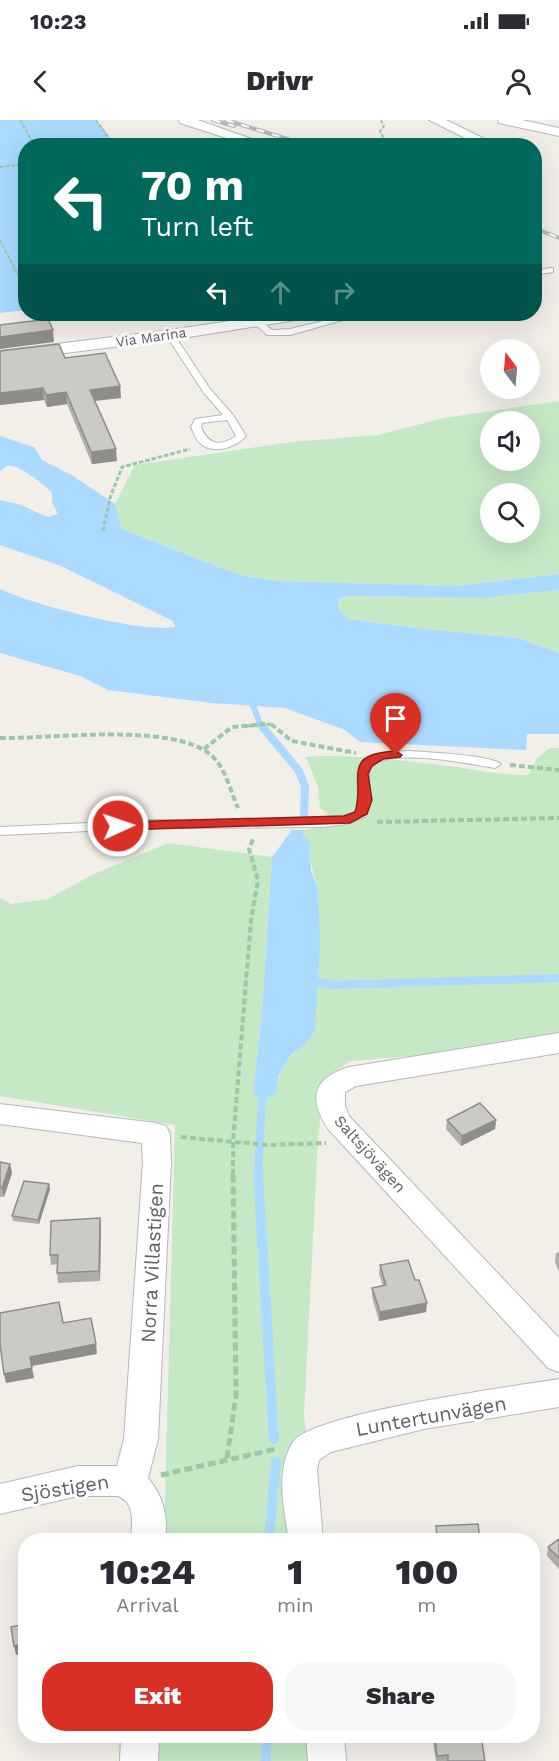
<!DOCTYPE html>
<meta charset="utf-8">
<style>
:root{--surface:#fff;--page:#f7f7f7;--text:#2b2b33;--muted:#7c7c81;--accent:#d93025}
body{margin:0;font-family:"Work Sans",sans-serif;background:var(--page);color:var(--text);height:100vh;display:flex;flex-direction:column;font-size:22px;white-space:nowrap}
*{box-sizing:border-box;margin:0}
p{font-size:20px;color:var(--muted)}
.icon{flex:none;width:33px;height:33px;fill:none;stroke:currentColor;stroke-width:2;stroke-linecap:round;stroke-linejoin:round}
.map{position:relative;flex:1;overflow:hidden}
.side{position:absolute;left:18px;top:1413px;width:522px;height:210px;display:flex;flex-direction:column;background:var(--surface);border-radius:24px;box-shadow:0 6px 24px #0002}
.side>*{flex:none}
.top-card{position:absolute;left:18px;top:18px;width:524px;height:183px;border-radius:24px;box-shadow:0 6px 24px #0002;background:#00695c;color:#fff;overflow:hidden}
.needle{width:39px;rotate:344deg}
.buttons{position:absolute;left:480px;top:219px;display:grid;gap:12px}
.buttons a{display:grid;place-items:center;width:60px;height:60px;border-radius:50%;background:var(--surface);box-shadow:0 6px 24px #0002;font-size:30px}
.pin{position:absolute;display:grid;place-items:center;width:51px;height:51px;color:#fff;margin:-62px -26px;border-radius:50% 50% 50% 0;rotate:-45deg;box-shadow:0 0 6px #0007}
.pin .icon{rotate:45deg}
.me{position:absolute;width:66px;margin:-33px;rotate:87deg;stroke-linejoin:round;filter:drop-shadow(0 0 4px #0008)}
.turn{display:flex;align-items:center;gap:21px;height:126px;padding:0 24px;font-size:27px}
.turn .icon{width:78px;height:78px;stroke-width:2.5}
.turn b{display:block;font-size:42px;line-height:51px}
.lanes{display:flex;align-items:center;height:57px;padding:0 24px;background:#0003;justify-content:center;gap:30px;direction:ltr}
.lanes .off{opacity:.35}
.eta{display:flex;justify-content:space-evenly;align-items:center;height:102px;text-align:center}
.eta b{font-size:36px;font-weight:800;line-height:42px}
.primary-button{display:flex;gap:12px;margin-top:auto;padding:12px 24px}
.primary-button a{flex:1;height:69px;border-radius:24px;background:var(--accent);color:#fff;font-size:24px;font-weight:800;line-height:69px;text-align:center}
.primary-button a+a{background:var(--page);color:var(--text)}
.status{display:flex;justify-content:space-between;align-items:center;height:42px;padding:0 30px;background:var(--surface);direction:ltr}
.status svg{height:16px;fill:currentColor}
header{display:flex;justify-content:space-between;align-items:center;height:78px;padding:0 24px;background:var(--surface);font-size:27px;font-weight:800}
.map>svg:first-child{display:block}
.green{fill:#c5e8c5;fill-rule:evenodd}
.water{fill:#aadaff}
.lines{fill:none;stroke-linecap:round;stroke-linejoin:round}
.stream-far2{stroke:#aadaff;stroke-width:6}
.stream-far1{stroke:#aadaff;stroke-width:8}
.stream{stroke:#aadaff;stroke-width:10}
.service-casing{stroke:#b5b8bc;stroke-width:2}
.minor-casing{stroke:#b5b8bc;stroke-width:2}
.path-far3{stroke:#9cc7a9;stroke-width:2;stroke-dasharray:4 1.5;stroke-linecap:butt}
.path-far2{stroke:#9cc7a9;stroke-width:3;stroke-dasharray:4.5 2;stroke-linecap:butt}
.path-far1{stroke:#9cc7a9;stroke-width:4;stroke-dasharray:6 3;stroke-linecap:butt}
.path{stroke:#9cc7a9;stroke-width:5;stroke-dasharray:8 4;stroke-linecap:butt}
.service{fill:#fff;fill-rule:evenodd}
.minor{fill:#fff;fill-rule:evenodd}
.rail-casing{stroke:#b6b7b8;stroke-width:4}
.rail{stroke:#fff;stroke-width:2;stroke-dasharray:8;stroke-linecap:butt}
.wall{fill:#afaea9}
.shaded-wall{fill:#8f8d8a}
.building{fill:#cccac5;stroke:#8f8d8a;stroke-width:1.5}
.route{fill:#d93025;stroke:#8d1f18;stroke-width:1.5}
.labels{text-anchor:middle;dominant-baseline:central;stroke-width:6;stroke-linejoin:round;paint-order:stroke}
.far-street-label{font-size:14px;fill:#5f6368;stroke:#fff}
.street-label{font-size:16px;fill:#5f6368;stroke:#fff}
.near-street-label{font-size:20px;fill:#5f6368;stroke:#fff}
</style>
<div class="status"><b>10:23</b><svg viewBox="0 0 49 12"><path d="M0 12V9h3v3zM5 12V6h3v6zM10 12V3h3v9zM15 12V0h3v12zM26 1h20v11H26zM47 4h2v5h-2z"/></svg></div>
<header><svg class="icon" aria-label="back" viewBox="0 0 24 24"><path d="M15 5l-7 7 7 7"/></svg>Drivr<svg class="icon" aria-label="person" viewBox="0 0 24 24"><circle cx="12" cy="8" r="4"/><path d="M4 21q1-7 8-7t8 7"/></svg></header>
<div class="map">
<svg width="559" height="1641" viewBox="0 0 559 1641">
<rect width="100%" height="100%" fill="#f1efe8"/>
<!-- green -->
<g class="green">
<path d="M559,281V454L455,466L277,461L245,456L221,448L122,409L115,384L135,345L292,322L378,315L444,298ZM490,302H530V340H490ZM490,374H530V412H490Z"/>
<polygon points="559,470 559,533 518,518 417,508 347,499 338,488 339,478 353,476 483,478"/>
<path d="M550,628H559V915L494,929L351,941L325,957L318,1019L304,1295L318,1420H164L175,1005L0,976V778L11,784L48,779L92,755L168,723L272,737L262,893L253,973L276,974C279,951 286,938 305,924L318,769L303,716L304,710L316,708L328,694L320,688L318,667L306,637C351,633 417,642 463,648C486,652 505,655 528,655L538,637Z"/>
<polygon points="159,1616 339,1616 341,1641 159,1641"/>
</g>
<!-- water -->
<g class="water">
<polygon points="0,0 96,0 115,25 26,26 25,190 0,193"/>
<path d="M0,316L34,327L42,340L70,354L115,384L122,409L221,448L245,456L277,461L455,466L559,454V470L483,478L353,476L339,478L338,488L347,499L417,508L518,518L559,533V614H527L526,630L360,622L345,610L285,588L212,583L108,570L80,556L0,533V469C34,485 140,513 175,507L173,501L61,446L0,425V380L21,385L47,397L58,394L52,382V373C46,366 16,342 7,346C5,347 3,350 0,351Z"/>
<polygon points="292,710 304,710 303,716 309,721 311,750 318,769 320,826 315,910 305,924 290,936 279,955 276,974 262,980 253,973 262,893 272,737"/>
</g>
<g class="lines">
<!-- stream-far2 -->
<polyline class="stream-far2" points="253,586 261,606"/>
<!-- stream-far1 -->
<g class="stream-far1">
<polyline points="260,604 299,651 305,666 304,694"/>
<polyline points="309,861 334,865 559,858"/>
<polyline points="258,1055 262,980 265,970"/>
</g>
<!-- stream -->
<g class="stream">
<polyline points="258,1053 274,1319"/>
<polyline points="269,1420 276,1342"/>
<polyline points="266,1616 266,1641"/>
</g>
<!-- service casing -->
<g class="service-casing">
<g id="service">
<polygon points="550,148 553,148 553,152 534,155 534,151"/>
<polygon points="352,194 364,194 290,215 267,215 253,202 260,200 272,210 290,209"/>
<path d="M167,213H173L210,269L233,295L246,316C236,327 214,335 201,324C196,320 194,313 191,307L195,299L223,295L204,273L166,215ZM227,300L236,316L235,317C218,327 208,324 201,307L202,303Z"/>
<path d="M408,631C425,632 491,635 501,644L495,648C472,644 386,627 371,647C365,656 375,679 365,697L346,704L323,707L155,708L0,715V707L155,700L323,699L344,696L356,692C360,680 357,671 357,659C356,632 388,632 408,631Z"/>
</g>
</g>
<!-- minor casing -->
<g class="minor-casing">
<g id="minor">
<polygon points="179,0 198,0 272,26 251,26 180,3"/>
<polygon points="429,0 446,0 499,26 481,26"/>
<polygon points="498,0 522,0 559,8 559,16 499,3"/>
<polygon points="534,55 541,59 541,67 534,71"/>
<polygon points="275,194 310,194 302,199 170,220 0,241 0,231 170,210"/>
<path d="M559,913V933L356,966L345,972V986L349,996L559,1218V1252L548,1248L329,1010C308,980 312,958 349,947Z"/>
<path d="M0,984L156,1003L166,1006L170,1014L171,1042L158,1319L148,1358C164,1377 168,1396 165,1420H131C132,1404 136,1383 118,1376H78L0,1394V1364L78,1346H117L124,1319L143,1042L142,1023L0,1004Z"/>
<path d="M559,1259V1287L424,1309L331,1332L319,1340L317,1349L323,1420H289C284,1390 275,1350 293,1322C312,1293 516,1266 559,1259Z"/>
<polygon points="121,1616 159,1616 158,1641 120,1641"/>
<polygon points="306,1616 344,1616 346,1641 308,1641"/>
</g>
</g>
<!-- path-far3 -->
<g class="path-far3">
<polyline points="20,0 35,26"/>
<polyline points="96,0 115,26"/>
<polyline points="381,0 384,6 380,11 385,21 395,26"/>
<polyline points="0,47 26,44"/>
<polyline points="0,120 21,161"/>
</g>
<!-- path-far2 -->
<g class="path-far2">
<polyline points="103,411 110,378 122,347 190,329"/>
<polyline points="247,606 271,604 273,606"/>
</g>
<!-- path-far1 -->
<g class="path-far1">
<polyline points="271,604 292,621 356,633"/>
<path d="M0,618C52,619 172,602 211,635C226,648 230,671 238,688"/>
<polyline points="204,629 232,607 266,604"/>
<polyline points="510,645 559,650"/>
<polyline points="377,702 559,698"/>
<polyline points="181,1017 268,1025 326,1023"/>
<polyline points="233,1055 233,1022 251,800 258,760 249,729 253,719"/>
</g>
<!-- path -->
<g class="path">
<polyline points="227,1338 236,1275 233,1053"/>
<polyline points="161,1355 276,1329"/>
</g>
<!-- service -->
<use href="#service" class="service"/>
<!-- minor -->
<use href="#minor" class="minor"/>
<!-- rail casing -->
<g class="rail-casing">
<g id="rail">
<polyline points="213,0 234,6"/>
<polyline points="226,0 310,26"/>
<polyline points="534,108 559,118"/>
</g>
</g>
<!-- rail -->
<use href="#rail" class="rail"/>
</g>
<!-- wall -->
<g class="wall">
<polygon points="65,238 120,266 121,278 95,281 117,341 92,344 67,284 47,287 44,280 0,285"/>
<polygon points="447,1000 496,1000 495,1009 461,1026 446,1009"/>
<polygon points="0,1042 10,1044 12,1053 4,1077 0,1077"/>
<polygon points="49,1064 50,1069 39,1104 13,1101 12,1096"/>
<polygon points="100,1098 101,1108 100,1161 58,1163 57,1153 57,1144 51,1145 50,1135"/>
<polygon points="559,1132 559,1152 555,1142 556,1133"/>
<polygon points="380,1145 415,1160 426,1192 379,1201 372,1177 372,1168 383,1166 379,1154"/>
<polygon points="559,1419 559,1449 547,1436 548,1427"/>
<polygon points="432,1616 481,1616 485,1641 436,1641"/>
</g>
<!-- shaded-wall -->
<g class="shaded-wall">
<polygon points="53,210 54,222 0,229 0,217"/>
<polygon points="120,266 121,278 91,281 90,270"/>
<polygon points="43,268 44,280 0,285 0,273"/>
<polygon points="66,272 67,284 47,287 46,275"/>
<polygon points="116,329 117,341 92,344 91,332"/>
<polygon points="496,1000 495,1009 461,1026 462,1016"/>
<polygon points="10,1044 12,1053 4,1077 2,1068"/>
<polygon points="49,1064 50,1069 39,1104 38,1100"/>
<polygon points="100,1098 101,1108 100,1161 99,1151"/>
<polygon points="427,1183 426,1192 379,1201 380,1192"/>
<polygon points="96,1224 97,1234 32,1246 30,1237"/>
<polygon points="32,1248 34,1258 6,1263 4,1254"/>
<polygon points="24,1524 26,1533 16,1535 14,1526"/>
</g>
<!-- building -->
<g class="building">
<polygon points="48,199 53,210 0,217 0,205"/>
<polygon points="59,224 65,238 105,233 120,266 90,270 116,329 91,332 66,272 46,275 43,268 0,273 0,231"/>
<polygon points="480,983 496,1000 462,1016 447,1000"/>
<polygon points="0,1042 10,1044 2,1068 0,1067"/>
<polygon points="24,1061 49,1064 38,1100 12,1096"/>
<polygon points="100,1098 99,1151 57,1153 58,1135 50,1135 51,1101"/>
<polygon points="408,1140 415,1160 419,1160 427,1183 380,1192 372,1168 386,1165 380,1145"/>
<polygon points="59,1182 63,1203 91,1198 96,1224 30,1237 32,1248 4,1254 0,1224 0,1193"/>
<polygon points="478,1404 480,1420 411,1420 410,1418 437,1417 436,1406"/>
<polygon points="559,1419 559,1438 548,1427"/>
<polygon points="26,1500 26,1533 24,1524 14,1526 11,1507 21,1505 20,1502"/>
<polygon points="435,1616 481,1616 485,1641 448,1641 448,1635 437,1636"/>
</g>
<!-- route -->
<path class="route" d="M396,631L402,635L400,637L383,639L372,646L368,654L372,680L367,694L350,703L118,710L112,706L118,702L344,696L355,692C366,659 339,634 396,631Z"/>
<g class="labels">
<!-- far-street labels -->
<g class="far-street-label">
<text transform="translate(151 217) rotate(-8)">Via Marina</text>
</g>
<!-- street labels -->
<g class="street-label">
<text transform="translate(370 1034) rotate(48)">Saltsjövägen</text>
</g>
<!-- near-street labels -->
<g class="near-street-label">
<text transform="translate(152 1143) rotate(-87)">Norra Villastigen</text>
<text transform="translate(431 1296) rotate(-10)">Luntertunvägen</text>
<text transform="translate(65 1368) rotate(-9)">Sjöstigen</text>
</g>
</g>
</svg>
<div class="buttons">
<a><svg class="needle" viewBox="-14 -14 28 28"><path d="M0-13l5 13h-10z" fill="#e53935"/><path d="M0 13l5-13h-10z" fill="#7c7c81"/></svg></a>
<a><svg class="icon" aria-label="sound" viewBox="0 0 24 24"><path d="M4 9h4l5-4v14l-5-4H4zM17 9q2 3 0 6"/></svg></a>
<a><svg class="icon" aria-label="search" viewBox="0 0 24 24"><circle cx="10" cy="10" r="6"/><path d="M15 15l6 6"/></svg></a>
</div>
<div class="pin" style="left:396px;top:635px;background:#d93025"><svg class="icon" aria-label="arrive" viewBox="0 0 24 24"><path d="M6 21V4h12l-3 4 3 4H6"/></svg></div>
<svg class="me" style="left:118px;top:706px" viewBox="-20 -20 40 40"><circle r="17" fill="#d93025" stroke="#fff" stroke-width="3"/><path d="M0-11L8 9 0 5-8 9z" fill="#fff"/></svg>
<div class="top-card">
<div class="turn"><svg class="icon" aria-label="left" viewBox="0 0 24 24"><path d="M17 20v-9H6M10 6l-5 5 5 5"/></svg><div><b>70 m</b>Turn left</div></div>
<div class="lanes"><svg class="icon" aria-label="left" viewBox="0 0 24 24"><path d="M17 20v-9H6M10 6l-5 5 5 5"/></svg><svg class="icon off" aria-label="ahead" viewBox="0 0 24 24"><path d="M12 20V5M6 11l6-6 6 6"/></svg><svg class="icon off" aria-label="right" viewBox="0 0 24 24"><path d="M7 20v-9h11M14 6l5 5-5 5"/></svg></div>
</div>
<section class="side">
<div class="eta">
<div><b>10:24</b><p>Arrival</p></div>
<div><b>1</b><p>min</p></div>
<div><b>100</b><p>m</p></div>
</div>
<div class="primary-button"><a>Exit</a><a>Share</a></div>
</section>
</div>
